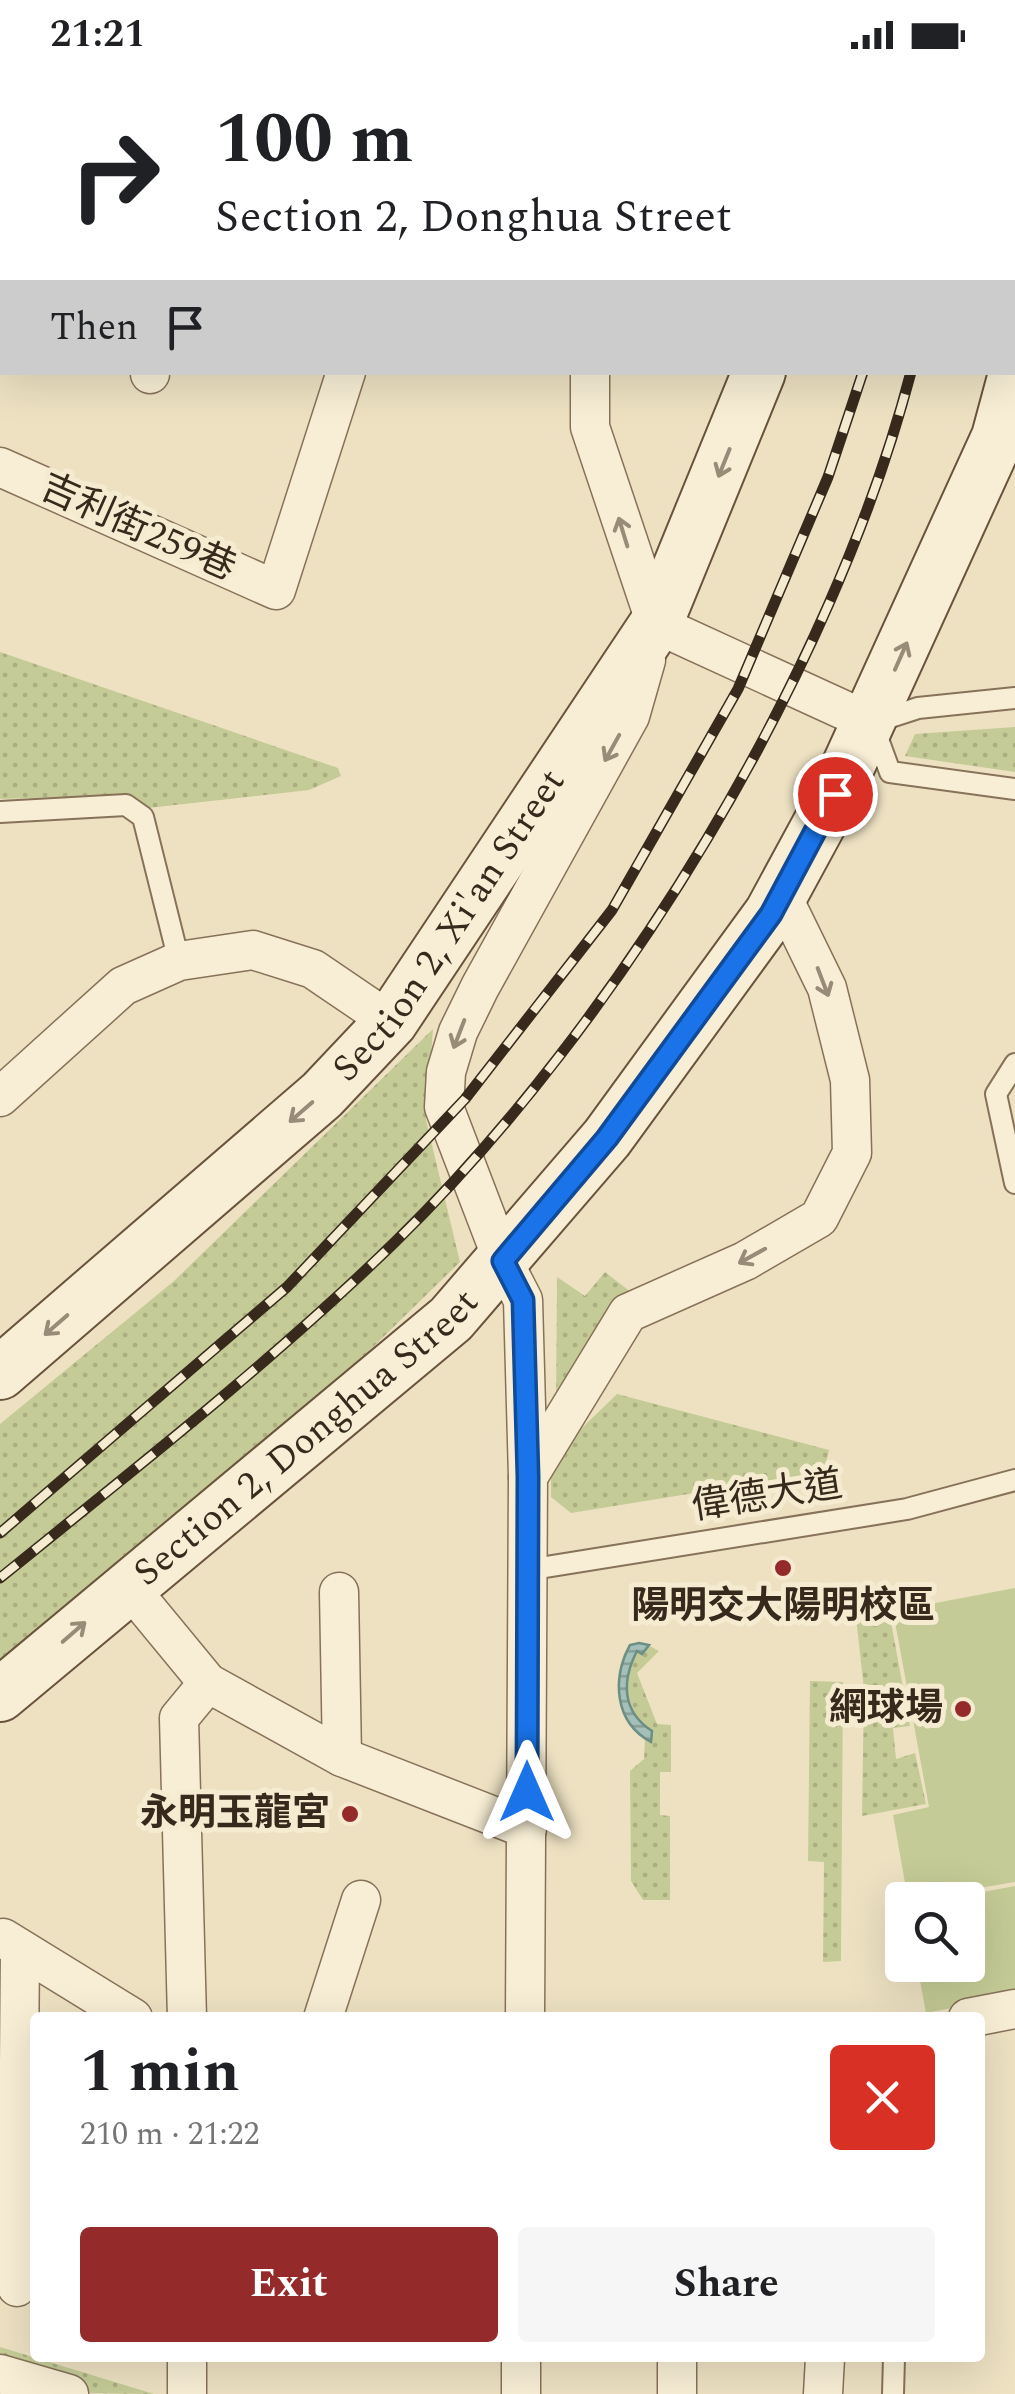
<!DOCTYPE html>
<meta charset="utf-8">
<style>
:root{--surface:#fff;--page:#f6f6f6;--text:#202124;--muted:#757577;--accent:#952a2a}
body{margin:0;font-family:Spectral,"Noto Sans TC",serif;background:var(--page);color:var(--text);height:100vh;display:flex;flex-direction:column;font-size:38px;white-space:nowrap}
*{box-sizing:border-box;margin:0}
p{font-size:32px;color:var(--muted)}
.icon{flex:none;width:55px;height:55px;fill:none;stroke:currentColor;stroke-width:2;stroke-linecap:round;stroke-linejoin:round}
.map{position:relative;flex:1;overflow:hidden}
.sheet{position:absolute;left:30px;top:1942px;width:955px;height:350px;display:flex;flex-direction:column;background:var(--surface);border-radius:10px;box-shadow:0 10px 40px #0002}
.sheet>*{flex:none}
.guide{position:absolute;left:0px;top:0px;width:1015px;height:305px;box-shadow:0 10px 40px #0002;background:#fff;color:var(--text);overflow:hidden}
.tools{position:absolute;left:885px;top:1812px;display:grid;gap:20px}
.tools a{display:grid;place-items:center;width:100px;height:100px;border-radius:10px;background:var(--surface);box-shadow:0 10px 40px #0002;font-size:50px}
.pin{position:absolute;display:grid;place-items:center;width:85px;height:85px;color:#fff;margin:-42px;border:5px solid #fff;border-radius:50%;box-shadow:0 2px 10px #0007}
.me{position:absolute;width:110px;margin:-55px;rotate:0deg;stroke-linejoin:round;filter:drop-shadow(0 0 8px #0008)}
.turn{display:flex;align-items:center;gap:35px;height:210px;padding:0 50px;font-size:45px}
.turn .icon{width:130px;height:130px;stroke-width:2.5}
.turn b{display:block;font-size:70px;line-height:85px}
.then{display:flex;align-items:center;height:95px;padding:0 50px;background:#0003;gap:20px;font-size:38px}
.round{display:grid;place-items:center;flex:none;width:105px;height:105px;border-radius:10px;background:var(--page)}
.overview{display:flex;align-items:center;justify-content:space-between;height:170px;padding:0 50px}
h1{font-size:60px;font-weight:700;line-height:75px}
.cta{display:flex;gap:20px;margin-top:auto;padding:20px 50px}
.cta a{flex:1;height:115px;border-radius:10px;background:var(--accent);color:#fff;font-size:40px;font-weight:700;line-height:115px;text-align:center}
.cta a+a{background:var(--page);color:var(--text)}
.status{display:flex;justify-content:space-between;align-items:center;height:70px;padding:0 50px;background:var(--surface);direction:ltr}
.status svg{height:28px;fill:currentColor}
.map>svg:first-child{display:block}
.green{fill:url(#green-dots)}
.pitch{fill:#c5cb96}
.water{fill:url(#water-rules);stroke:#6b8e85;stroke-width:2.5}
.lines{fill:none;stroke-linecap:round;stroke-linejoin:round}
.lane-casing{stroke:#877259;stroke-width:24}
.street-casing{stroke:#877259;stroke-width:41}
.secondary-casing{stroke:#69533c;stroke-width:56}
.lane{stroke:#f8eed5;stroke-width:20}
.street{stroke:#f8eed5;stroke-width:38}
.secondary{stroke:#f8eed5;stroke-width:52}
.rail-casing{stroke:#372a1d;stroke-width:11}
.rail{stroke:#f5ebd1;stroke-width:8;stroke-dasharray:22;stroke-linecap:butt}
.oneway{stroke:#988c79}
.route-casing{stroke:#114b97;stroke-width:25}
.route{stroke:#1a73e8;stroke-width:18}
.poi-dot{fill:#952a2a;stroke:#f5ebd1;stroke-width:4}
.labels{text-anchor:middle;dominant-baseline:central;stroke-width:10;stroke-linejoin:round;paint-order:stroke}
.street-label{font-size:38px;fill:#372a1d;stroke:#f5ebd1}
.poi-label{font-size:38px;font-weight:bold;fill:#372a1d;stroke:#f5ebd1;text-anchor:end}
</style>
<div class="status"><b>21:21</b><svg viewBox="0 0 49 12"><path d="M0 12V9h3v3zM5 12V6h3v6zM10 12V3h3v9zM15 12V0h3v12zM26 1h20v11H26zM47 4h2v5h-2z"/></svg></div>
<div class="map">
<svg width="1015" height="2324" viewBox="0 0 1015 2324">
<defs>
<pattern id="green-dots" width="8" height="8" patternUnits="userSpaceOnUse" patternTransform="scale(2.5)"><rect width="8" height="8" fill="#c5cb96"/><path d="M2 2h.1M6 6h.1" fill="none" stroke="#aaae81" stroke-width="1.8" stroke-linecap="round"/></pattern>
<pattern id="water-rules" width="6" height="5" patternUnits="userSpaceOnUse" patternTransform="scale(2.5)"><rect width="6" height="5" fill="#a4c0b8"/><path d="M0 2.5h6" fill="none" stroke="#869c95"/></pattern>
</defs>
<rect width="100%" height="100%" fill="#ede1c2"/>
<!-- green -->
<g class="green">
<polygon points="0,582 338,698 341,706 309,720 148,738 124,725 0,729"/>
<polygon points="1015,657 1015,702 905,686 915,664"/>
<polygon points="433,959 426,1050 460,1192 326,1323 0,1598 0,1354 174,1211"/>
<polygon points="605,1202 636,1226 556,1345 557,1207 585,1226"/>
<polygon points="617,1324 829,1380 824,1402 571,1443 551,1427 551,1388"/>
<polygon points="889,1541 910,1656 893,1658 896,1689 915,1683 926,1734 862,1746 864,1620 856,1547"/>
<path d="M644,1573L659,1581L637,1603L657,1654L671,1655V1702H660V1745L670,1746V1830H643L631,1811L630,1701L644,1689L645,1669C615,1645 610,1607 629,1574Z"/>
<polygon points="810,1611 843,1612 841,1891 823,1892 824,1792 808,1791"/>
<polygon points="0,2277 154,2324 0,2322"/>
</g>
<!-- pitch -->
<g class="pitch">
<polygon points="1015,1518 1015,1812 908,1830 893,1745 929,1737 893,1541"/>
<polygon points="1015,1816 1015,1926 926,1943 917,1895 968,1895 968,1830 940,1830"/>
</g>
<!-- water -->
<path class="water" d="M639,1573L649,1575L642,1584L637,1581C622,1610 621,1641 652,1661L651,1672C614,1652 612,1609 630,1575Z"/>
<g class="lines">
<!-- lane casing -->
<g class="lane-casing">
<g id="lane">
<polyline points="1015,628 918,638 872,653 890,702 1015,719"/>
<polyline points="0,742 126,735 143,747 179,891"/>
<polyline points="1015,994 996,1024 1015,1113"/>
<polyline points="527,1500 907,1439 1015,1410"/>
<polyline points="893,2324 894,2288"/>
</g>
</g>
<!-- street casing -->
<g class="street-casing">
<g id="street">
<polyline points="55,0 63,2"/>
<polyline points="646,0 647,2"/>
<polyline points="250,2 251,0"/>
<polyline points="443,2 444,0"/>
<polyline points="0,216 2,208"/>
<polyline points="590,302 590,357 656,554"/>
<polyline points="150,304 150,302"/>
<polyline points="0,397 276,520 346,302"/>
<polyline points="656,554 872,653"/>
<polyline points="0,1027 123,916 179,891 253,880 313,899 391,952"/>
<polyline points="528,1407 628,1243 745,1191 819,1148 852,1083 850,1010 827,918 781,824"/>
<polyline points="128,1516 208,1613 342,1687 527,1759"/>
<polyline points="339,1522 342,1687"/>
<polyline points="3,1868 133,1948"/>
<polyline points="187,1948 179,1648 208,1613"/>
<polyline points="323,1948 361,1830"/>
<polyline points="525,1948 528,1407 523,1230 503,1191 444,1037 446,1002 458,962 480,917 630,646 646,590"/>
<polyline points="968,1948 1015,1939"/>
<polyline points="17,2217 20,1881"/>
<polyline points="0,2304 69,2324"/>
<polyline points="187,2324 187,2288"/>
<polyline points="521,2324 521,2288"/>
<polyline points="677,2324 677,2288"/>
<polyline points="823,2324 825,2288"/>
</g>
</g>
<!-- secondary casing -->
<g class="secondary-casing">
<g id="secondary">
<polyline points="829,2 829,0"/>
<path id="s1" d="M0,1303L322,1025L391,952L656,554L759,302"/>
<path id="s2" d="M0,1625L451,1249L607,1068L771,843L835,725L998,367L1015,304"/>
</g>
</g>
<!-- lane -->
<use href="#lane" class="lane"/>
<!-- street -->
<use href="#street" class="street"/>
<!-- secondary -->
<use href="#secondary" class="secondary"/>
<!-- rail casing -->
<g class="rail-casing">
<g id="rail">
<polyline points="935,2 936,0"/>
<polyline points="974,2 974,0"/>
<polyline points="0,1463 287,1217 465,1029 612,840 738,619 828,407 863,302"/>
<path d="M0,1508C132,1401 274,1290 395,1172C618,955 832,604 911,302"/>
</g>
</g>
<!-- rail -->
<use href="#rail" class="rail"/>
</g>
<!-- one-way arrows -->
<defs><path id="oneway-shaft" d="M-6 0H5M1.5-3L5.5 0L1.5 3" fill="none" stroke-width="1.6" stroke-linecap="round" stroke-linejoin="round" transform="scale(2.5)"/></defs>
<g class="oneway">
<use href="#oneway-shaft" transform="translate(724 393) rotate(112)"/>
<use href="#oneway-shaft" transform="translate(623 462) rotate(-107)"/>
<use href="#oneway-shaft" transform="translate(901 586) rotate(-66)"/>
<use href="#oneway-shaft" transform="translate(612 678) rotate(119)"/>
<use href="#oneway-shaft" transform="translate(823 912) rotate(69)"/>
<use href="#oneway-shaft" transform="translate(459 964) rotate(111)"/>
<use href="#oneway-shaft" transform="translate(301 1042) rotate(139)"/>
<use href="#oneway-shaft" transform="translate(752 1186) rotate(151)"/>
<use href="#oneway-shaft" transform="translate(56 1255) rotate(139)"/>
<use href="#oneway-shaft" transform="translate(74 1562) rotate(-41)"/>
</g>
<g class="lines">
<!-- route casing -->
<g class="route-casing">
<polyline id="route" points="527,1722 528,1407 523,1230 503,1191 607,1068 771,844 835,724"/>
</g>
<!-- route -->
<use href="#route" class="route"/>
</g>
<!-- markers -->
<g class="poi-dot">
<circle cx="783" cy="1498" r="10"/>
<circle cx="963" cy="1639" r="10"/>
<circle cx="350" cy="1744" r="10"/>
</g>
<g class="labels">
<!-- street labels -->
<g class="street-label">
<text transform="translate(138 458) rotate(24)">吉利街259巷</text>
<text stroke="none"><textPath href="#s1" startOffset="638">Section 2, Xi'an Street</textPath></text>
<text stroke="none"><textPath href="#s2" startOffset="400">Section 2, Donghua Street</textPath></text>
<text transform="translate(767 1426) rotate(-9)">偉德大道</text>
</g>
<!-- poi labels -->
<g class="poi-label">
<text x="783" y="1537" text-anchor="middle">陽明交大陽明校區</text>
<text x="943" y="1639">網球場</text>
<text x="330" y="1744">永明玉龍宮</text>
</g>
</g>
</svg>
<div class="tools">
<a><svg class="icon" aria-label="search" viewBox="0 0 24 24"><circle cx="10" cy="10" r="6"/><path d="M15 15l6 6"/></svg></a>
</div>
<div class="pin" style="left:835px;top:724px;background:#d93025"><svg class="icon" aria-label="arrive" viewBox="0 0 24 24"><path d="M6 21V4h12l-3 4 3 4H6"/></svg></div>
<svg class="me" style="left:527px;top:1722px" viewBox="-20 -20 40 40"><path d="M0-17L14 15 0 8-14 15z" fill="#1a73e8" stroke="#fff" stroke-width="4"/></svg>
<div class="guide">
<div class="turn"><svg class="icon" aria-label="right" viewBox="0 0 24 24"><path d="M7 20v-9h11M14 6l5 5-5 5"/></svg><div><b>100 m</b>Section 2, Donghua Street</div></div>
<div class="then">Then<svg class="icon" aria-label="arrive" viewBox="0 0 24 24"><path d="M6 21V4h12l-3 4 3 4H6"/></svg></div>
</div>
<section class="sheet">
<div class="overview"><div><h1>1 min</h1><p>210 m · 21:22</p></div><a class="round" style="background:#d93025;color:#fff"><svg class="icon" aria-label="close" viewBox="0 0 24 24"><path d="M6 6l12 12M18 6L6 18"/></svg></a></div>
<div class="cta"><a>Exit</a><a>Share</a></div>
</section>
</div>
